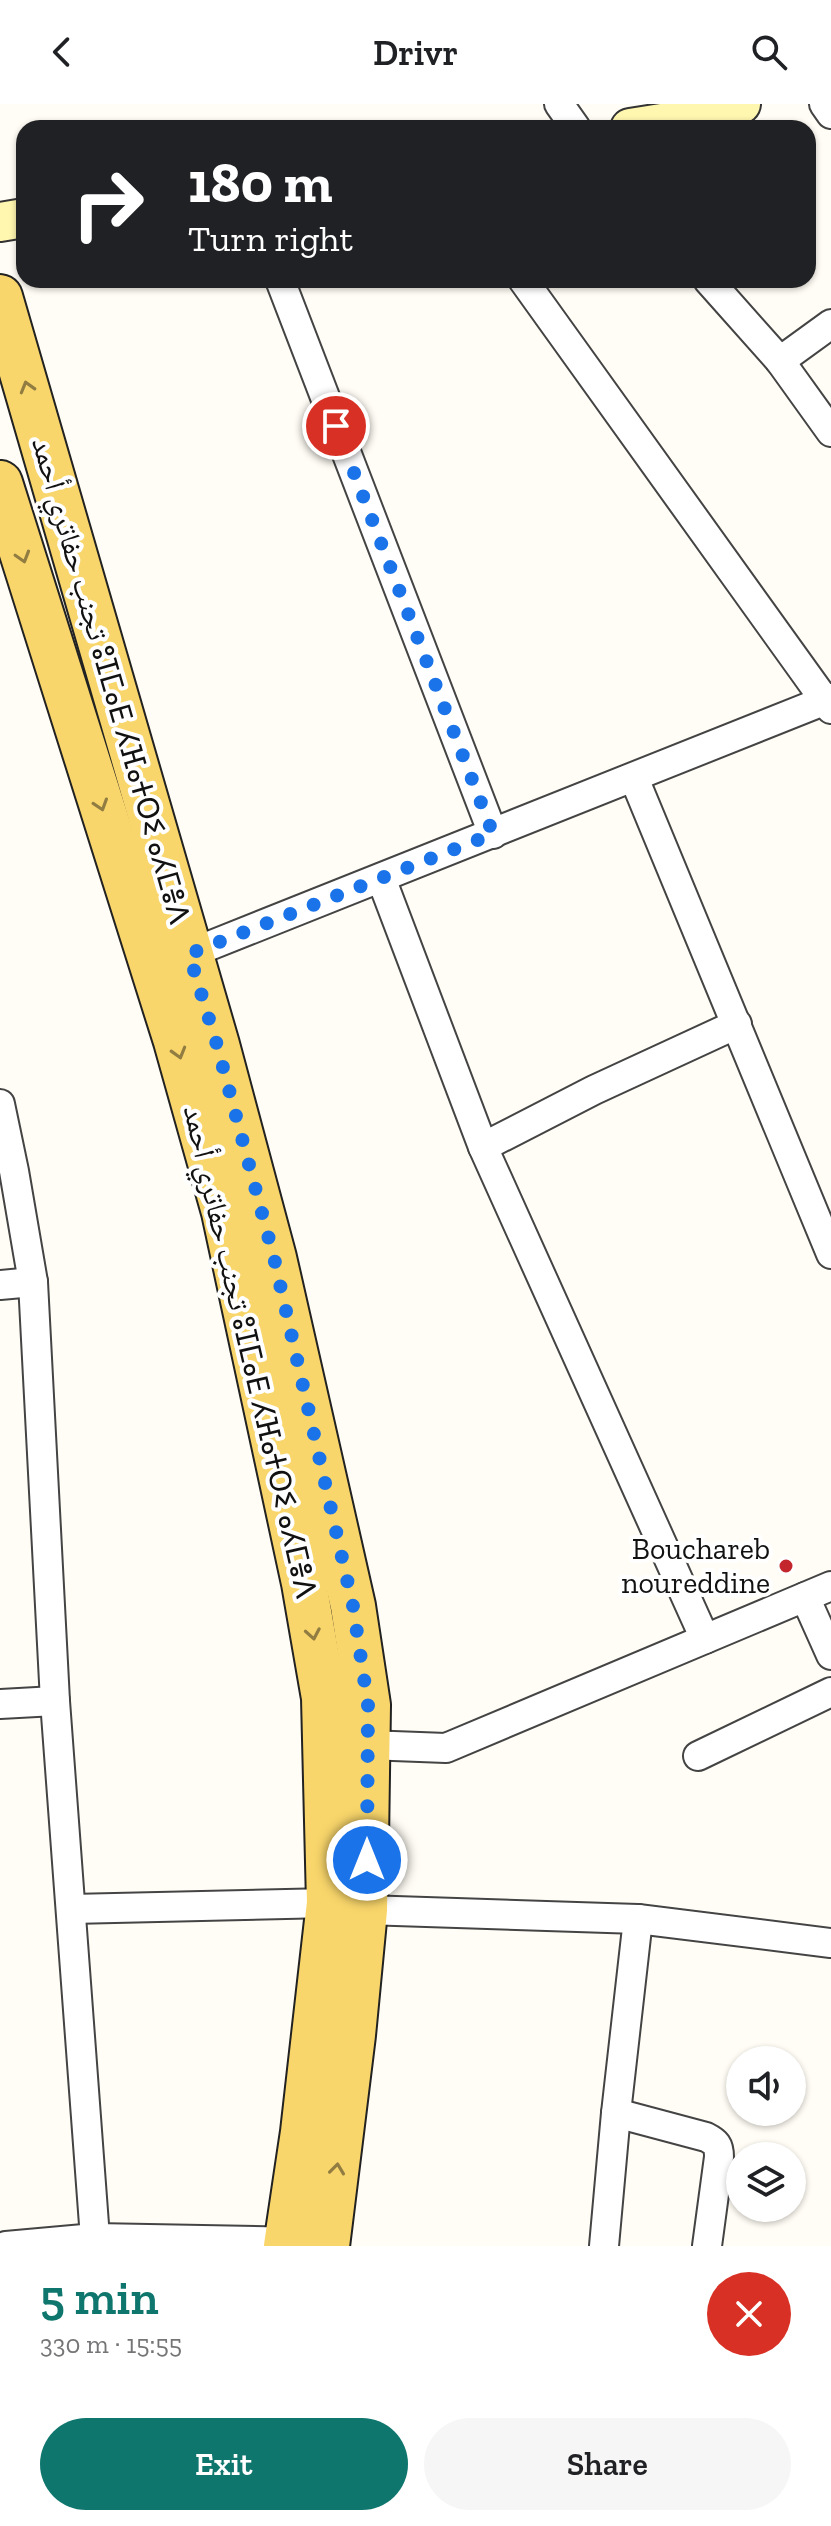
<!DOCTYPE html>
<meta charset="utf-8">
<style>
:root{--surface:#fff;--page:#f6f6f6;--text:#202124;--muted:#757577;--accent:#0f766e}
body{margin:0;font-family:"Zilla Slab","Noto Naskh Arabic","Noto Sans Tifinagh",serif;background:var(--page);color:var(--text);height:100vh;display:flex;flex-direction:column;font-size:30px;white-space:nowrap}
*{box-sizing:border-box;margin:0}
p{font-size:26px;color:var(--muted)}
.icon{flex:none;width:44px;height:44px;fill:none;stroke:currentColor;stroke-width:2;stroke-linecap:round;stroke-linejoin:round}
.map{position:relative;height:2142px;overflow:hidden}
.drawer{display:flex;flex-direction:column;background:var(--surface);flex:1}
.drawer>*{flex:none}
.top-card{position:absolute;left:16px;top:16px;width:800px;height:168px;border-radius:24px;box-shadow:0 2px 6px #0004;background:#202124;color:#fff;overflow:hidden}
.fabs{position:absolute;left:726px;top:1942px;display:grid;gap:16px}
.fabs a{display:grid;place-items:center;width:80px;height:80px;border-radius:50%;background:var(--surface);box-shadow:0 2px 6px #0004;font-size:40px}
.pin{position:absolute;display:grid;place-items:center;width:68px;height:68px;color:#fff;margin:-34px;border:4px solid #fff;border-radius:50%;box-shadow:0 2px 8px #0007}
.me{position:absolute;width:88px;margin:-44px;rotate:0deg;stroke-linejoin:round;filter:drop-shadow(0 0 6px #0008)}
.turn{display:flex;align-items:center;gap:28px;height:168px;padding:0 40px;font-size:36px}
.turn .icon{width:104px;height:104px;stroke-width:2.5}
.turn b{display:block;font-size:56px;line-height:68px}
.round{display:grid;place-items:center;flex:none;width:84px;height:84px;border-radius:42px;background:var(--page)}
.overview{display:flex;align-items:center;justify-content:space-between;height:136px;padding:0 40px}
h1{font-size:48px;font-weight:600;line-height:60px;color:var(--accent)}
.primary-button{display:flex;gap:16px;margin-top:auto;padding:16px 40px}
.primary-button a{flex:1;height:92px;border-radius:48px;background:var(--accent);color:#fff;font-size:32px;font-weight:600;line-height:92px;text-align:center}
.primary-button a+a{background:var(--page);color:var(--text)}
header{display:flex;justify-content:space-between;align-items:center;height:104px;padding:0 40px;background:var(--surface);font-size:36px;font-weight:600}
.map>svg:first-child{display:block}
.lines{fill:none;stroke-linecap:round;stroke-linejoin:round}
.minor-casing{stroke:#444;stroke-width:32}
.secondary-casing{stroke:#333;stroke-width:42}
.primary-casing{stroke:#222;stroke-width:48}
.minor{stroke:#fff;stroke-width:28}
.secondary{stroke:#fff6b0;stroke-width:38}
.primary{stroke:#f9d66b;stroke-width:44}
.oneway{stroke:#917d42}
.route{stroke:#1a73e8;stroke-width:14;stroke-dasharray:0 25.2}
.poi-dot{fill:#c4262e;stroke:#fff;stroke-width:3}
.labels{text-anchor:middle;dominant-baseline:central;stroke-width:8;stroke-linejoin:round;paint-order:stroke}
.street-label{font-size:30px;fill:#111;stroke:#fff}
.poi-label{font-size:30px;fill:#111;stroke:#fff;text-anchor:end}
</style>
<header><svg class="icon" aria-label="back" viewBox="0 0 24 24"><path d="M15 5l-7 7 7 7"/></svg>Drivr<svg class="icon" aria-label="search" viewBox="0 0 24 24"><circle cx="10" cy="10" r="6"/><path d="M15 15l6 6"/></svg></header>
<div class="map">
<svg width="831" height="2142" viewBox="0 0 831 2142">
<rect width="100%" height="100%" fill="#fffdf5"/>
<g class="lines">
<!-- minor casing -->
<g class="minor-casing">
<g id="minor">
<polyline points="559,0 576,24"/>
<polyline points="824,0 831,10"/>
<polyline points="280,176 493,730"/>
<polyline points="523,176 831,605"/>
<polyline points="708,176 780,257 831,328"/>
<polyline points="780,257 831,220"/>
<polyline points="634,674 831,1150"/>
<polyline points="381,774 483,1043 705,1535"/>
<polyline points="189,850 831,594"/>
<polyline points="0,1000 14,1067 33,1178 55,1597 95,2134"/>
<polyline points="483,1043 594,986 737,920"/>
<polyline points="0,1181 33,1178"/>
<polyline points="805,1493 831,1551"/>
<polyline points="0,1600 55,1597"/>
<polyline points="367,1641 446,1644 831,1482"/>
<polyline points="698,1652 831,1588"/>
<polyline points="71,1805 329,1799"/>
<polyline points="365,1806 638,1815 831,1839"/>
<path d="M616,2009L706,2033C716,2038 719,2041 719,2053L707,2142"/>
<polyline points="6,2142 95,2134 303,2138"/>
<polyline points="604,2142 616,2009 638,1815"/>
</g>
</g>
<!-- secondary casing -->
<g class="secondary-casing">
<g id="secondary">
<polyline points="630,24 706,12 741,0"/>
<polyline points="0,118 24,114"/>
</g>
</g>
<!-- primary casing -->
<g class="primary-casing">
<g id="primary">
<polyline points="0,193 217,941 274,1154 353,1502 368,1601 365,1806 353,1931 327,2142"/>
<polyline points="0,379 176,937 224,1108 304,1479 324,1594 329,1799 303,2028 286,2142"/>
</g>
</g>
<!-- minor -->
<use href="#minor" class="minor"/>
<!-- secondary -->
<use href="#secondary" class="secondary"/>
<!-- primary -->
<use href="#primary" class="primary"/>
</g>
<!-- one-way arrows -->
<defs><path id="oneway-chevron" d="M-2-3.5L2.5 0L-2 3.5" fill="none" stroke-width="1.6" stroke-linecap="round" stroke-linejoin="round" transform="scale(2)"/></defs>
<g class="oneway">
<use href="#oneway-chevron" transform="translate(27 283) rotate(-106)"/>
<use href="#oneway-chevron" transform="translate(23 453) rotate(73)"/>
<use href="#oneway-chevron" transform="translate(101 701) rotate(72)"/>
<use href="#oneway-chevron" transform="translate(179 949) rotate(74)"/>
<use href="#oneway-chevron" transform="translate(313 1530) rotate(80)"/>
<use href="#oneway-chevron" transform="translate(337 2065) rotate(-83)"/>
</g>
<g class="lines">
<!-- route -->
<polyline class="route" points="336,322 493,730 189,850 217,941 274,1154 353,1502 368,1601 367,1756"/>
</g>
<!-- markers -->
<circle class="poi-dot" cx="786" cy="1462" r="8"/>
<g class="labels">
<!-- street labels -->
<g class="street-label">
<text transform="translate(111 577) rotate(74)">تجنب حفاتري أحمد ⵓⵊⵎⴰⴹ ⵃⴼⴰⵜⵔⵉ ⴰⵃⵎⴻⴷ</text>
<text transform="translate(250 1248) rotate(77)">تجنب حفاتري أحمد ⵓⵊⵎⴰⴹ ⵃⴼⴰⵜⵔⵉ ⴰⵃⵎⴻⴷ</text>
</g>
<!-- poi labels -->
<g class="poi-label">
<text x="770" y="1445">Bouchareb<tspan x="770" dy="34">noureddine</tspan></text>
</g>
</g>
</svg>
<div class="fabs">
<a><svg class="icon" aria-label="sound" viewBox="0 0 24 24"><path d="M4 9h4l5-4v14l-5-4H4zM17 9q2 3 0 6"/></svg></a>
<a><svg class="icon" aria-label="layers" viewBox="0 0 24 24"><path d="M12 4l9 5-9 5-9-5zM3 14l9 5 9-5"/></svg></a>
</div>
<div class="pin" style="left:336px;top:322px;background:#d93025"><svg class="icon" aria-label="arrive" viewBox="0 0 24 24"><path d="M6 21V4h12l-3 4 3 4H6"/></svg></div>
<svg class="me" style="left:367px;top:1756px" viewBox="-20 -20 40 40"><circle r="17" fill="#1a73e8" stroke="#fff" stroke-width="3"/><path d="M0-11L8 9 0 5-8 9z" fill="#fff"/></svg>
<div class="top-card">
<div class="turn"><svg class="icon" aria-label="right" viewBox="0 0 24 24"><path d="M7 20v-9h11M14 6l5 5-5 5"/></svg><div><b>180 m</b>Turn right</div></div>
</div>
</div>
<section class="drawer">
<div class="overview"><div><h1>5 min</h1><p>330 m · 15:55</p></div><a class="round" style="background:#d93025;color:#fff"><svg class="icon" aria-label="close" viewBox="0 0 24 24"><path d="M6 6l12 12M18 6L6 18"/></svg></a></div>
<div class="primary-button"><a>Exit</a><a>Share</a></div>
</section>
